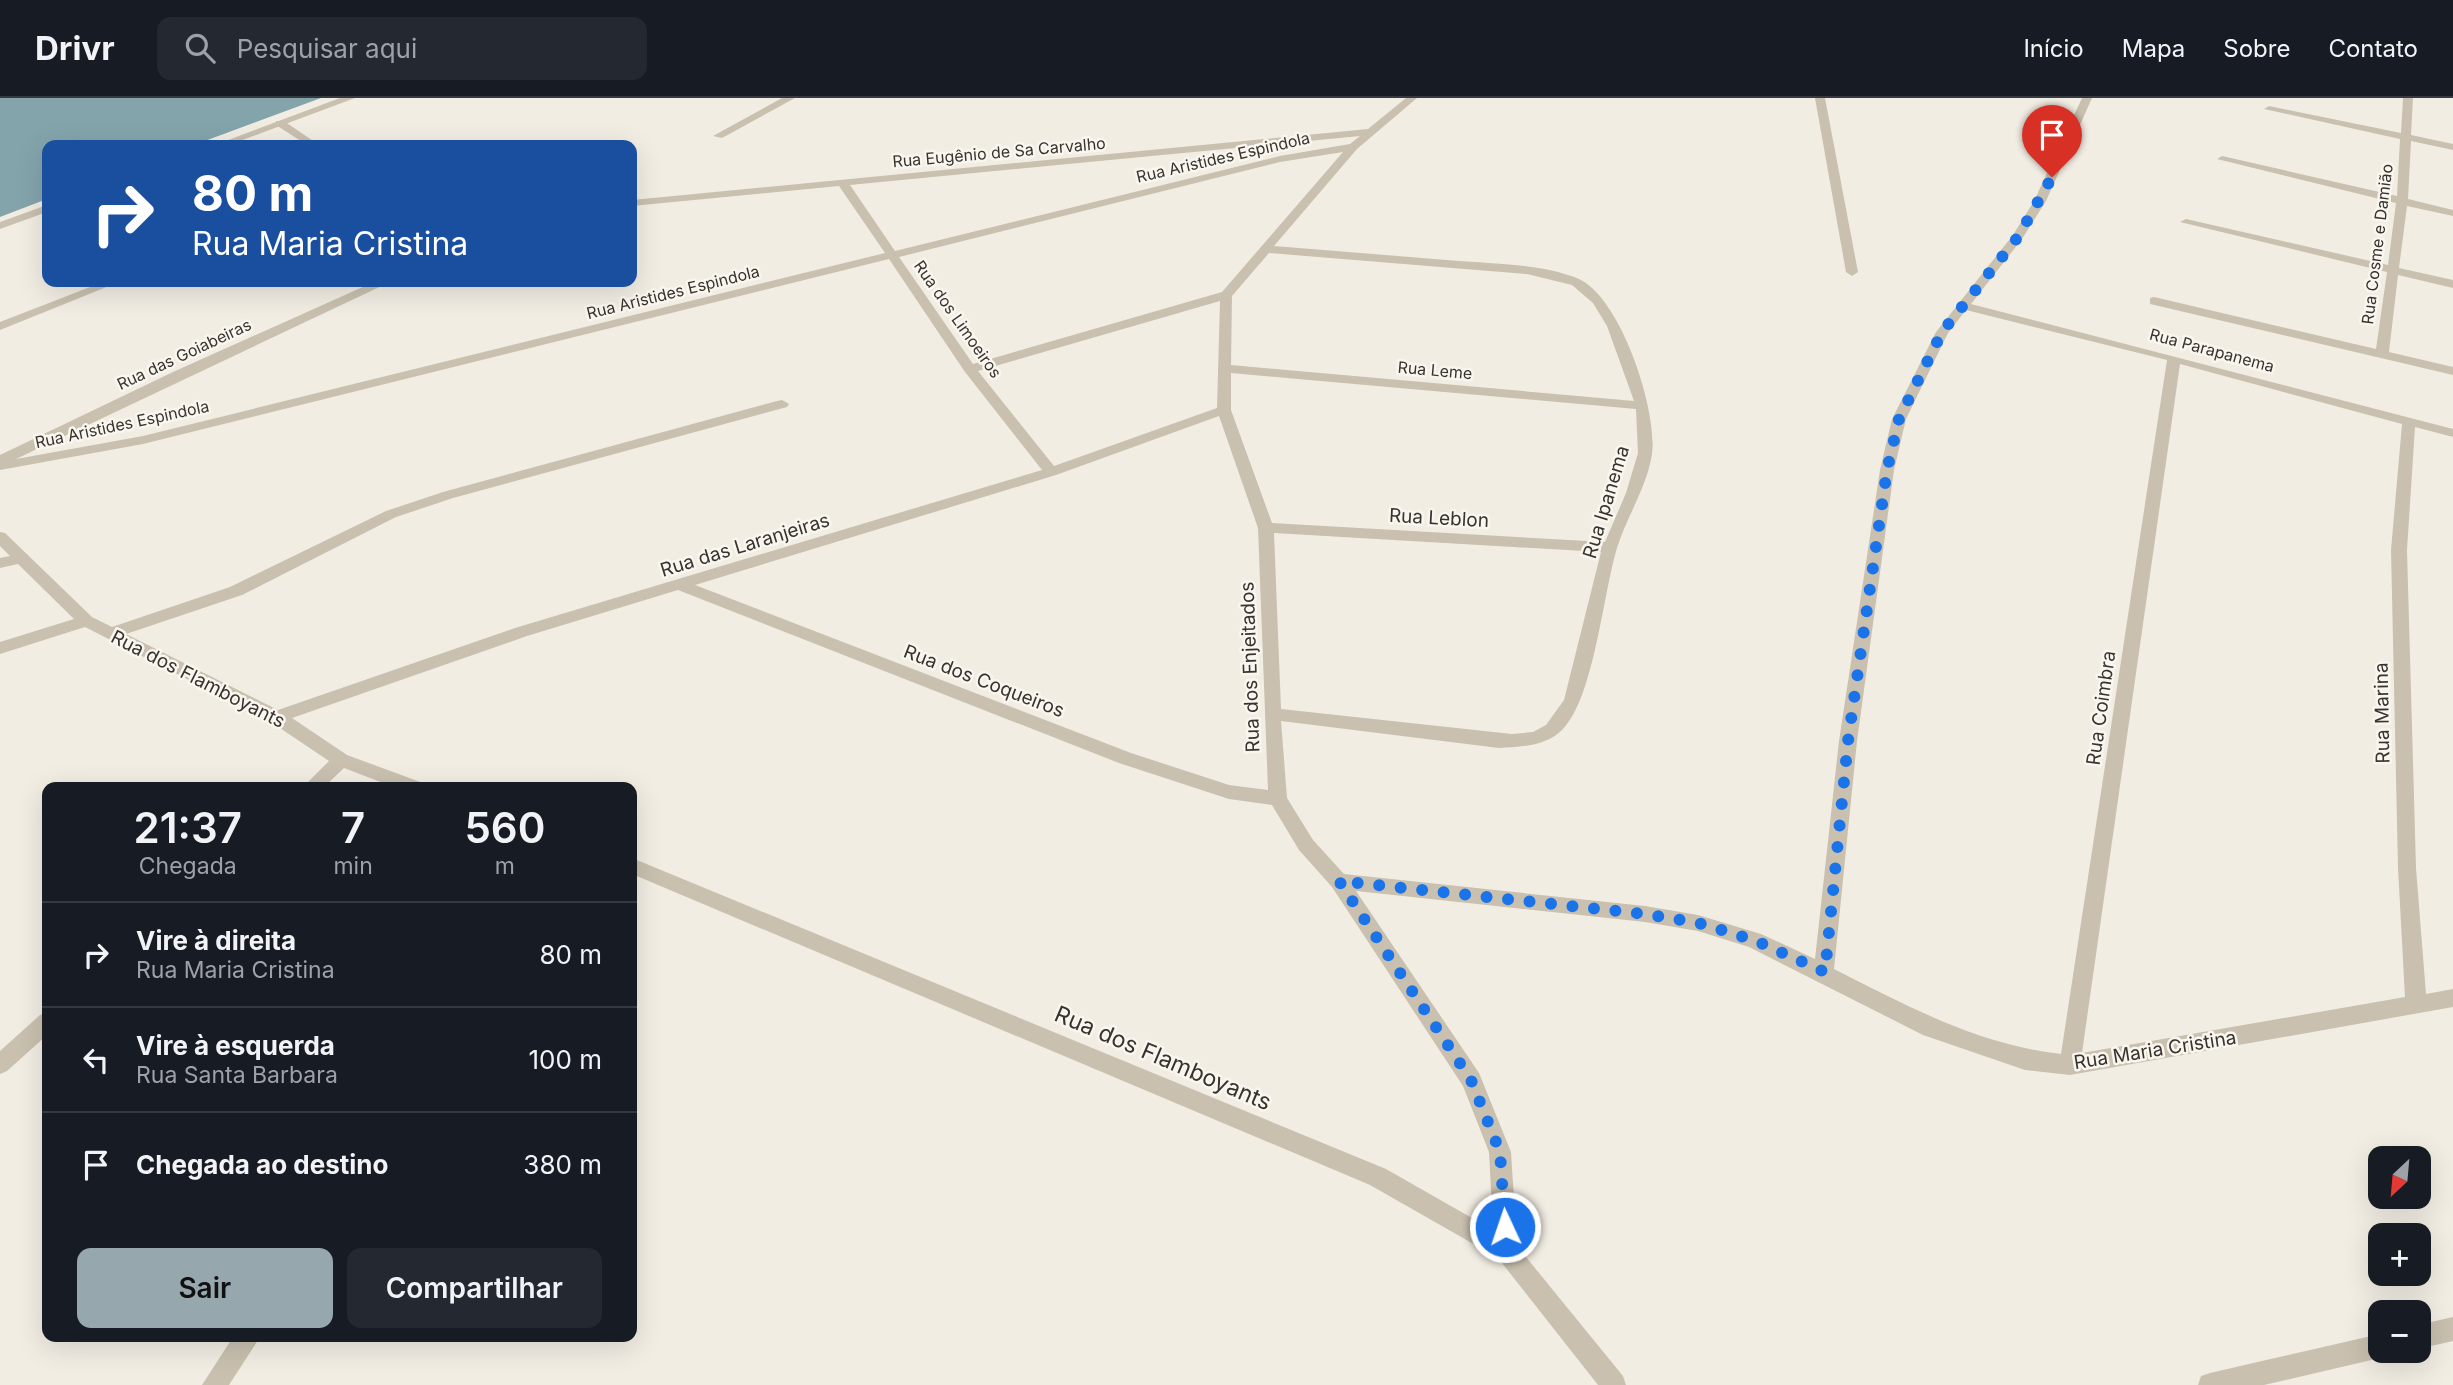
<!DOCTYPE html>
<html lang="pt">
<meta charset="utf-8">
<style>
:root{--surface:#171b24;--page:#242831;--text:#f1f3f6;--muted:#9ea1a6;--line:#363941;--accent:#96a7ae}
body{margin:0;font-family:Inter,sans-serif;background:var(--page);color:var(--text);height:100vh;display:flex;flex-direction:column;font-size:26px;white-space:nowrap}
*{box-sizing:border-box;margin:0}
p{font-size:23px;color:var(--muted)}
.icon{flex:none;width:38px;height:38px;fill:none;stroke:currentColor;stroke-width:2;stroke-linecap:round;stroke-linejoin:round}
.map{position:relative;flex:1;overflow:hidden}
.side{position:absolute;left:42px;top:684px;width:595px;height:560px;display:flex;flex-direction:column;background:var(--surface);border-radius:14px;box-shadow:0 7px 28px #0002}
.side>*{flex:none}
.banner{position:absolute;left:42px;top:42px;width:595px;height:147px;border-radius:14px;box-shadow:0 7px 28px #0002;background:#1a4fa0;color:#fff;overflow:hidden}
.needle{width:46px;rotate:206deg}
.fabs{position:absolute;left:2368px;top:1048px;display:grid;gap:14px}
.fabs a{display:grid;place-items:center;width:63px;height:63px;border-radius:14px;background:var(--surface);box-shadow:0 7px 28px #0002;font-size:35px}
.pin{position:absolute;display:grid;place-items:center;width:60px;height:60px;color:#fff;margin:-72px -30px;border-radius:50% 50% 50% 0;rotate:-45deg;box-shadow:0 0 7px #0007}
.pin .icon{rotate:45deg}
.me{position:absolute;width:77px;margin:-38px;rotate:357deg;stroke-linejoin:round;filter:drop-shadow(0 0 5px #0008)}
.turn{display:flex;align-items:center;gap:24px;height:147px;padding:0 35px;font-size:32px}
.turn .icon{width:91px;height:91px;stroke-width:2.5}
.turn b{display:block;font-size:49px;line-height:60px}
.eta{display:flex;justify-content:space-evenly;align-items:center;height:119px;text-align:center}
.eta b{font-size:42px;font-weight:600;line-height:49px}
.primary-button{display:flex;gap:14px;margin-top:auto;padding:14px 35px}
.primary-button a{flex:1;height:80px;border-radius:14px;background:var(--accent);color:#111;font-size:28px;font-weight:600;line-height:80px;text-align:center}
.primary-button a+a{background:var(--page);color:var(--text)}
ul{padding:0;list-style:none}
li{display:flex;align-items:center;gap:21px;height:105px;padding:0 35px;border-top:2px solid var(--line)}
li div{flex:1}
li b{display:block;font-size:26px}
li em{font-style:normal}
header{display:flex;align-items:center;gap:42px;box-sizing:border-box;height:98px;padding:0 35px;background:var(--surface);border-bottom:2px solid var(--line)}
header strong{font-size:33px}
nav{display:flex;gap:38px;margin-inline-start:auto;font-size:24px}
.search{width:490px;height:63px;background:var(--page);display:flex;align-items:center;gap:18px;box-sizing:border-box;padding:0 24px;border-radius:14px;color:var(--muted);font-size:26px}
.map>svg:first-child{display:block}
.water{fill:#84a4ac}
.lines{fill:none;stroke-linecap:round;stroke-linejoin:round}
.minor{fill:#c9c0af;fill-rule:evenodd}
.tertiary{fill:#c9c0af;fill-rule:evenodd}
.route{stroke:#1a73e8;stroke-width:12;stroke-dasharray:0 21.6}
.labels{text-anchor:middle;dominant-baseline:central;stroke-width:5;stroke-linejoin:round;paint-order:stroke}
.far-street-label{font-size:16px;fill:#39332d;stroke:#f9f6ef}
.street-label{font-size:19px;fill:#39332d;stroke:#f9f6ef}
.near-street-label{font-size:23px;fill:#39332d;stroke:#f9f6ef}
</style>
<header>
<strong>Drivr</strong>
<div class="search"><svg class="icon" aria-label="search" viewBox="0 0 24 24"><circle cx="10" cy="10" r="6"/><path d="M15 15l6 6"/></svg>Pesquisar aqui</div>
<nav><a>Início</a><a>Mapa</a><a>Sobre</a><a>Contato</a></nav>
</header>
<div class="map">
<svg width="2453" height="1287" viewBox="0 0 2453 1287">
<rect width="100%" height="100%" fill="#f2ede3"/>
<!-- water -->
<polygon class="water" points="0,0 321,0 194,47 47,47 47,101 0,119"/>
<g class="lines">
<!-- minor -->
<g class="minor">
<polygon points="782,0 795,0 722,40 713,38"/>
<path d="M1406,0H1417L1357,51L1274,148C1336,153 1398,158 1459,163C1496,166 1545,166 1579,181C1621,200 1658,313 1652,356C1647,389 1627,418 1617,450C1603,496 1594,599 1563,631C1547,648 1521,649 1499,650L1281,623L1287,700L1313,742L1344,776L1645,808L1698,817L1761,836L1815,861L1839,643L1880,372L1892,321L1936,234L2013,137L2034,103L2082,0H2092L2046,103L2022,141L1971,206L2453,331V339L2415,329L2407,452L2416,770L2426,896L2453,891V909L2070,977L2025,972L1923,937L1749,849L1698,833L1645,824L1356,793L1479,975L1511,1054L1517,1148L1623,1278L1626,1287H1598L1498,1160L1370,1087L632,776V760L1386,1071L1493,1132L1489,1054L1463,988L1332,789L1299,752L1272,707L1229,701L1119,665L678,492L527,538L292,620L347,657L423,685L426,690H396L344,670L323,690H302L329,663L271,624L85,529L0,556V544L74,521L18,466L0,470V460L10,458L0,448V434L5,435L92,519L112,529L230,489L386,413L443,394L777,303L782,302L789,306L787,309L453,400L396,419L242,497L126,536L278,612L515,530L1042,372L965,274L889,161L143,346L0,372V357L173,274L374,184H390L16,361L143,338L885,155L839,88L632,108V102L1368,31ZM1360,38L1350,46L1280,58L895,153L850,87ZM1343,54L1222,194L973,266L899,159L1280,64ZM1269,155L1527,176L1572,187L1593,205L1607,228L1634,303L1231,267L1232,198ZM1220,203L1217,310L1054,368L978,273ZM1966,212L2167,262L2061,956C1979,947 1907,908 1834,871L1857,643L1894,372L1906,321L1948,235ZM2180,266L2402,326L2391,452L2398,770L2405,899L2082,955ZM1231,275L1636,311L1638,355L1626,395L1605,444L1272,425L1231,312ZM1219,318L1258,430L1268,692L1229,687L1131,655L695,487L1056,377ZM1274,435L1601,454L1564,602L1546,627L1533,634L1512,636L1281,611Z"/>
<polygon points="1815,0 1825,0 1858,174 1852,178 1846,174"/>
<polygon points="2403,0 2413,0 2411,37 2453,46 2453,52 2411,43 2408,101 2453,112 2453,118 2407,108 2399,170 2453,182 2453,190 2398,177 2389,254 2453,269 2453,277 2150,206 2150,200 2154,199 2376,251 2387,174 2180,124 2186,121 2388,167 2396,105 2217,61 2222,58 2397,98 2400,41 2264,11 2269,8 2401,35"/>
<polygon points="276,23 284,23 319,47 307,47 276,27"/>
<polygon points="103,184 119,184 0,232 0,224"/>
<polygon points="47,915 47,937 7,973 0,976 0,953 40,917"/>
<polygon points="2453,1219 2453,1243 2418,1251 2418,1227"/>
<polygon points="2380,1236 2380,1253 2390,1253 2380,1260 2264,1287 2198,1287 2201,1278 2210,1275"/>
<polygon points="233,1239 260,1239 229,1287 202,1287"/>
</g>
<!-- tertiary -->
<g class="tertiary">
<polygon points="340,0 355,0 229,47 215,47"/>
<polygon points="47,107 47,114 0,131 0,124"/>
</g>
</g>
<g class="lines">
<!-- route -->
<polyline class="route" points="1505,1129 1500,1054 1471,982 1339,783 1645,816 1698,825 1754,842 1825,874 1848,643 1887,372 1899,321 1942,234 2018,139 2052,79"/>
</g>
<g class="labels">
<!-- far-street labels -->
<g class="far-street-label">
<text transform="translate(999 54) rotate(-5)">Rua Eugênio de Sa Carvalho</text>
<text transform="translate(1223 59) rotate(-13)">Rua Aristides Espindola</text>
<text transform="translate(2377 146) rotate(-83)">Rua Cosme e Damião</text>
<text transform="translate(673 194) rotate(-14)">Rua Aristides Espindola</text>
<text transform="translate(958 221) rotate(55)">Rua dos Limoeiros</text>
<text transform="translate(2212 252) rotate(15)">Rua Parapanema</text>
<text transform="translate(184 256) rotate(-25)">Rua das Goiabeiras</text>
<text transform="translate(1435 272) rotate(5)">Rua Leme</text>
<text transform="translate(122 326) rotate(-12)">Rua Aristides Espindola</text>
</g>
<!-- street labels -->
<g class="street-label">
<text transform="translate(1606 404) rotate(-73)">Rua Ipanema</text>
<text transform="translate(1439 420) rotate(3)">Rua Leblon</text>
<text transform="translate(745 447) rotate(-17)">Rua das Laranjeiras</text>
<text transform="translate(1250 569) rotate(-92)">Rua dos Enjeitados</text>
<text transform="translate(198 581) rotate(27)">Rua dos Flamboyants</text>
<text transform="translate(984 583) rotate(21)">Rua dos Coqueiros</text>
<text transform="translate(2101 610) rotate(-82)">Rua Coimbra</text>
<text transform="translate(2382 615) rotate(-91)">Rua Marina</text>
<text transform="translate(2155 952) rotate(-9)">Rua Maria Cristina</text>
</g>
<!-- near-street labels -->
<g class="near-street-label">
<text transform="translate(1163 960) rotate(23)">Rua dos Flamboyants</text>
</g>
</g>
</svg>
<div class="fabs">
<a><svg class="needle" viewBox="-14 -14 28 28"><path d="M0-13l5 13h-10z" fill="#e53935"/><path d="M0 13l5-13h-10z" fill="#9ea1a6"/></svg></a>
<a>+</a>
<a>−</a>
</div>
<div class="pin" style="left:2052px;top:79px;background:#d93025"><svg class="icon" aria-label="arrive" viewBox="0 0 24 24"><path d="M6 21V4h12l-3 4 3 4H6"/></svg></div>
<svg class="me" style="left:1505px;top:1129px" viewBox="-20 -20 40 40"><circle r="17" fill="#1a73e8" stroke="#fff" stroke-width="3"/><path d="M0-11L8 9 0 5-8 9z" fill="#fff"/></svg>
<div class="banner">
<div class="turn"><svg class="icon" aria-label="right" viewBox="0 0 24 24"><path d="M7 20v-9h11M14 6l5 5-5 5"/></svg><div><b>80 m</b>Rua Maria Cristina</div></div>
</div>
<section class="side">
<div class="eta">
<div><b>21:37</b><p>Chegada</p></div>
<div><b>7</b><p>min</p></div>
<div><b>560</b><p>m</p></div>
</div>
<ul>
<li><svg class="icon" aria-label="right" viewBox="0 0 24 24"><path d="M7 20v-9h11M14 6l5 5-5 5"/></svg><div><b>Vire à direita</b><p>Rua Maria Cristina</p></div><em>80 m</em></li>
<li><svg class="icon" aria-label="left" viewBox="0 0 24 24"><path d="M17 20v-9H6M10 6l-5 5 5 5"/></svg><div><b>Vire à esquerda</b><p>Rua Santa Barbara</p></div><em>100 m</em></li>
<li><svg class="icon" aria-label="arrive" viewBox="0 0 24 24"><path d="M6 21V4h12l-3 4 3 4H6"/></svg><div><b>Chegada ao destino</b></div><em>380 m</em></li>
</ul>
<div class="primary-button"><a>Sair</a><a>Compartilhar</a></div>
</section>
</div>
